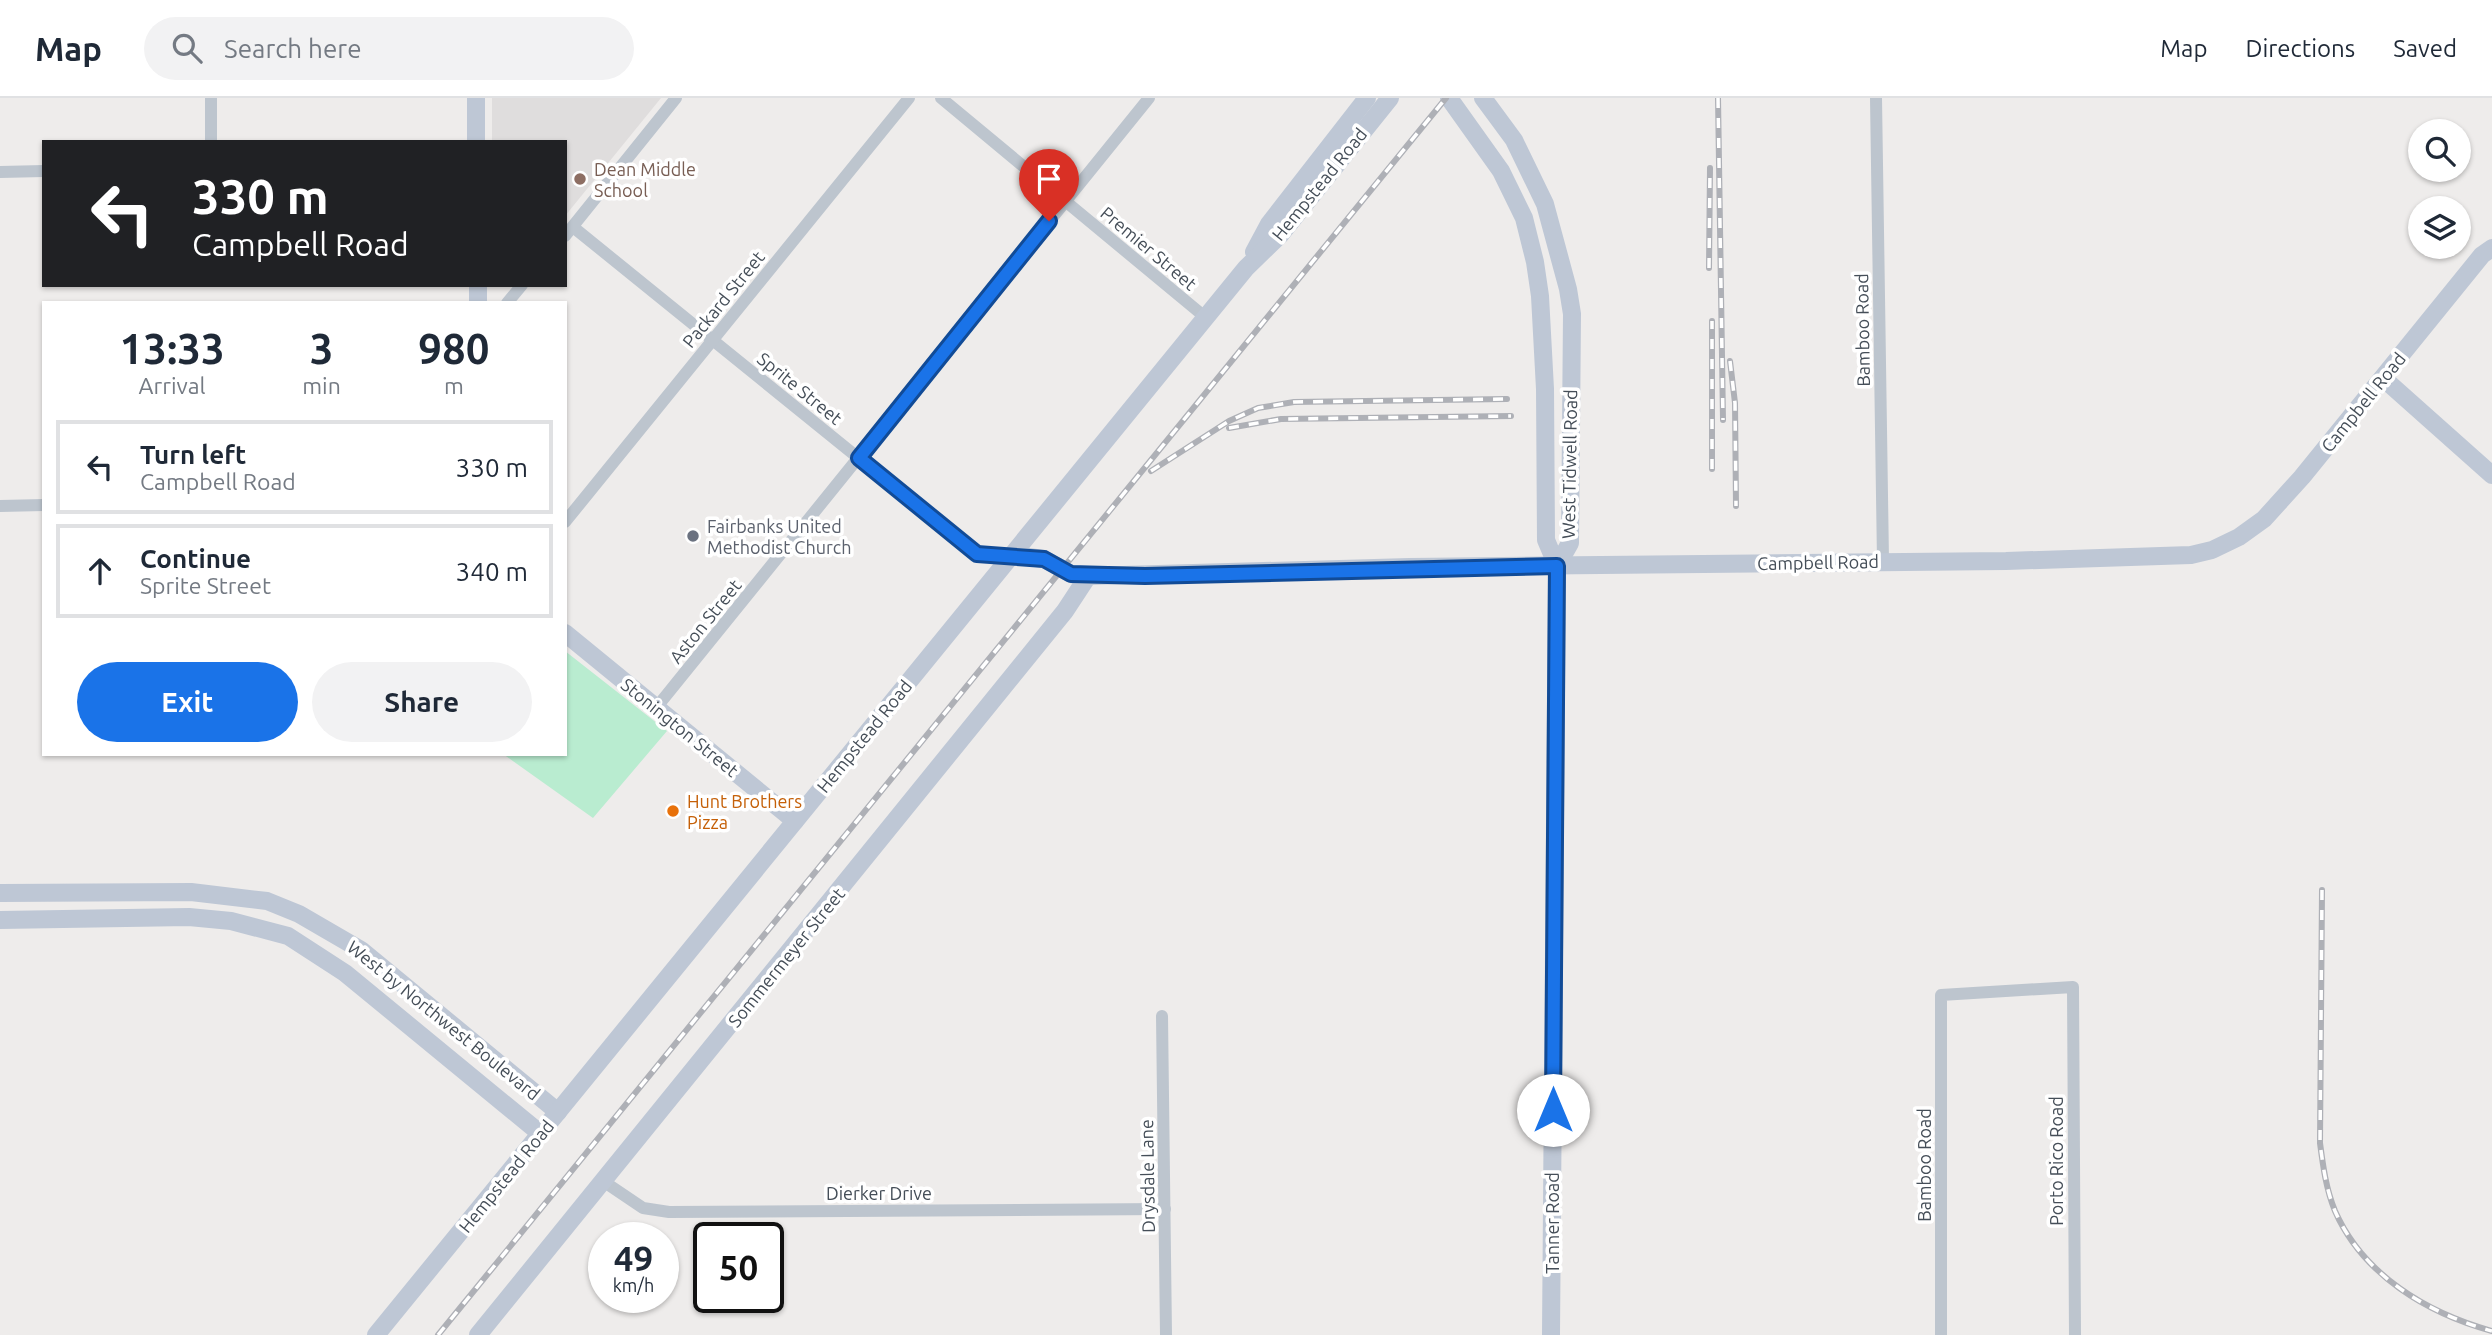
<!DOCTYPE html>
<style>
:root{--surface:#fff;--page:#f2f2f3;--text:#1f2937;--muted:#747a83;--line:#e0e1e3;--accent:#1a73e8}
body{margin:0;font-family:Ubuntu,sans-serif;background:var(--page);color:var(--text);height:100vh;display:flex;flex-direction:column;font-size:26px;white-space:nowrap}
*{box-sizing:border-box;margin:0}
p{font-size:23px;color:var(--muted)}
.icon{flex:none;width:38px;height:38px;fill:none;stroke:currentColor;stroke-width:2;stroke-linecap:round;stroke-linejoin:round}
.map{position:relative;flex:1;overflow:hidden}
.details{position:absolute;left:42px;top:203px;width:525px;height:455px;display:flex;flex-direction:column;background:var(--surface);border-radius:0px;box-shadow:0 2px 5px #0004}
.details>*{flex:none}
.hud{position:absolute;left:42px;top:42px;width:525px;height:147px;border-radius:0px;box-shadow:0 2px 5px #0004;background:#202124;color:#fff;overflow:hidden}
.fabs{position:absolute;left:2408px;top:21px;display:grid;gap:14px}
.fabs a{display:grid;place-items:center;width:63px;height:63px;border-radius:50%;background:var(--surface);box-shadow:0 2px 5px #0004;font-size:35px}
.speed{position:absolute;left:588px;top:1124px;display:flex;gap:14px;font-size:35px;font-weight:700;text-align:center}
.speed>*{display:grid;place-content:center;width:91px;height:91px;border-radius:50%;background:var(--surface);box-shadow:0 2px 5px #0004;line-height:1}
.speed small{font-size:18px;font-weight:400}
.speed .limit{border:4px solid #111;border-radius:10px;background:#fff;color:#111}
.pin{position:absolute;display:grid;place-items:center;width:60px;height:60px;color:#fff;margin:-72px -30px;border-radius:50% 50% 50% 0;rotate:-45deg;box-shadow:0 0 7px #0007}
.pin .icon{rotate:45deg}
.me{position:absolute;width:77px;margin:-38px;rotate:0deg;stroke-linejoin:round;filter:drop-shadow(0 0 5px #0008)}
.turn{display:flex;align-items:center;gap:24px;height:147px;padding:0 35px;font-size:32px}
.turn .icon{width:91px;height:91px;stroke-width:2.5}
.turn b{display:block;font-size:49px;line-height:60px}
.eta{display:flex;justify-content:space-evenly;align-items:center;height:119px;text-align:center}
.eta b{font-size:42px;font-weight:700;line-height:49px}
.button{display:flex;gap:14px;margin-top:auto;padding:14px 35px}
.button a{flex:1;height:80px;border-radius:42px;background:var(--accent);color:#fff;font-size:28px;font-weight:700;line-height:80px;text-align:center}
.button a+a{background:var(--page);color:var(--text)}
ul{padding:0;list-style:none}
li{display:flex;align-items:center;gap:21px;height:94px;margin:0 14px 10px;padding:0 21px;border:4px solid var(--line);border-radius:0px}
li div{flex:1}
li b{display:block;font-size:26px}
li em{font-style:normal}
header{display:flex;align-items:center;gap:42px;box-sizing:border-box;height:98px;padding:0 35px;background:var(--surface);border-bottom:2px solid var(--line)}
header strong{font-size:33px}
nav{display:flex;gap:38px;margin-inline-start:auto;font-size:24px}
.search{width:490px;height:63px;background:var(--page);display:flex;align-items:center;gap:18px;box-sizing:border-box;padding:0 24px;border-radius:38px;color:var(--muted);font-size:26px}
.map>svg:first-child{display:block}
.education{fill:#dfdddd}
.green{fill:#b9ecd0}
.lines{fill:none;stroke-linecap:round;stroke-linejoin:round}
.street{stroke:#bdc5ce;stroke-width:12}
.secondary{stroke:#bec7d5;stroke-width:18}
.rail-casing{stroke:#aeb0b6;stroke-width:6}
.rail{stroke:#fff;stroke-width:3.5;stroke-dasharray:10;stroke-linecap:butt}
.route-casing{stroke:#114b97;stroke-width:18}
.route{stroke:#1a73e8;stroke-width:12}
.education-dot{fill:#8d6e63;stroke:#fff;stroke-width:2.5}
.worship-dot{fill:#6b7280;stroke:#fff;stroke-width:2.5}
.food-dot{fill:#e8710a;stroke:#fff;stroke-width:2.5}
.labels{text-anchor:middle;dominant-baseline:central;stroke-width:7;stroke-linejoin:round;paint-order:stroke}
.education-label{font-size:18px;fill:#785e54;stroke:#fff;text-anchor:start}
.street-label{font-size:18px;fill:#454e58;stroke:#fff}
.worship-label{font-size:18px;fill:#5b616d;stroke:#fff;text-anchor:start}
.food-label{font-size:18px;fill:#c56008;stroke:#fff;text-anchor:start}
</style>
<header>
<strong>Map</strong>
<div class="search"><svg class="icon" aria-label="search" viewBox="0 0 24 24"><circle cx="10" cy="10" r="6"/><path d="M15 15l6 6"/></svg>Search here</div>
<nav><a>Map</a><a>Directions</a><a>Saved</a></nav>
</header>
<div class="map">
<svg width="2492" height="1237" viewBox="0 0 2492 1237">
<rect width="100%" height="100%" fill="#eeeceb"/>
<!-- education -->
<polygon class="education" points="492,0 661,0 565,118 565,44 492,44"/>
<!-- green -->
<polygon class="green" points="565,553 667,633 593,720 503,656 565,656"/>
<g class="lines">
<!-- street -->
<g class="street">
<polyline points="211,0 211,44"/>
<polyline points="941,0 1205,219"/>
<polyline points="1876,0 1883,463"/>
<polyline points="0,74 44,73"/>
<polyline points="573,129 977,456 1013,457"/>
<polyline points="565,138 676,0"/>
<polyline points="507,205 522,187"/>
<polyline points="0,408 44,407"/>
<polyline points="565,424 909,0"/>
<polyline points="656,610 1149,0"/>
<polyline points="1162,918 1166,1237"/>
<polyline points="603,1083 643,1110 669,1114 1165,1111"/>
<polyline points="1941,1237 1941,897 2073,889 2075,1237"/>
</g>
<!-- secondary -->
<g class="secondary">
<polyline points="476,0 476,44"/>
<polyline points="1449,0 1501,73 1524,120 1535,164 1540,198 1545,291 1546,442 1557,468 1551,1237"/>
<polyline points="1483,0 1514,42 1545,106 1568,191 1572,216 1570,445 1557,468"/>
<polyline points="1254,154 1269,126 1367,0"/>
<polyline points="478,187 478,205"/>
<polyline points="2383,280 2492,377"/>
<polyline points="1013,457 1044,461 1071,476 1088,478 1409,469 2006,463 2191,457 2212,452 2239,439 2264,421 2302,379 2482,157 2492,150"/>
<polyline points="565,535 795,723"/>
<polyline points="0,795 191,794 267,803 299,816 361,852 558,1014"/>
<polyline points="0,822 189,819 231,823 288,838 345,875 541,1036"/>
<polyline points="376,1237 1246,170 1280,137 1390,0"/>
<polyline points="478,1237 1065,513 1088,478"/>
</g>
<!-- rail casing -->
<g class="rail-casing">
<g id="rail">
<polyline points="1718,0 1723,322"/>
<polyline points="1709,170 1710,70"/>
<polyline points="1730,263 1735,305 1736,408"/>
<polyline points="1229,330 1281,321 1511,318"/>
<polyline points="1712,371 1712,223"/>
<polyline points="1151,373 1229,323 1258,310 1294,304 1507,301"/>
<path d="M2322,792L2320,1045C2323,1068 2326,1091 2335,1113C2363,1177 2427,1215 2492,1233"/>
<polyline points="438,1237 1446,0"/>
</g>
</g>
<!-- rail -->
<use href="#rail" class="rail"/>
</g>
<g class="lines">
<!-- route casing -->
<g class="route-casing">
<polyline id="route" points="1049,123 859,360 977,456 1044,461 1071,476 1145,478 1557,468 1553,1012"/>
</g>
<!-- route -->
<use href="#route" class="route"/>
</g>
<!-- markers -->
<circle class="education-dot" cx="580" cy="81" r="7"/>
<circle class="worship-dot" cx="693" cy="438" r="7"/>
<circle class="food-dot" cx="673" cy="713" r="7"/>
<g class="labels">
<!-- education labels -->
<g class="education-label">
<text x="594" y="71">Dean Middle<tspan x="594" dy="21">School</tspan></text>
</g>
<!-- street labels -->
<g class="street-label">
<text transform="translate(1319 86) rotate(-51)">Hempstead Road</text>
<text transform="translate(1149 150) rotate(40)">Premier Street</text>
<text transform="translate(723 201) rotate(-51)">Packard Street</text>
<text transform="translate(1862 232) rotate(-91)">Bamboo Road</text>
<text transform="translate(800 290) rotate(39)">Sprite Street</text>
<text transform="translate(2363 304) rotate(-51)">Campbell Road</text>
<text transform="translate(1569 366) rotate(-89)">West Tidwell Road</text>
<text transform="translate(1818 464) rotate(-1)">Campbell Road</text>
<text transform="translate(705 523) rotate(-51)">Aston Street</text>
<text transform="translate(680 629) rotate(39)">Stonington Street</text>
<text transform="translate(864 638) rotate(-51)">Hempstead Road</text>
<text transform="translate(786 859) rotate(-51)">Sommermeyer Street</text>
<text transform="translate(444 922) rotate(39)">West by Northwest Boulevard</text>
<text transform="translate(2056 1063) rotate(-90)">Porto Rico Road</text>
<text transform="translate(1924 1067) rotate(-90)">Bamboo Road</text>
<text transform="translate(506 1078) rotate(-51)">Hempstead Road</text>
<text transform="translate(1147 1078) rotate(-91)">Drysdale Lane</text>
<text x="879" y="1095">Dierker Drive</text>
<text transform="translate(1552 1125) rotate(-90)">Tanner Road</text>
</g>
<!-- worship labels -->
<g class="worship-label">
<text x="707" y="428">Fairbanks United<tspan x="707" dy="21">Methodist Church</tspan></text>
</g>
<!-- food labels -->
<g class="food-label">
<text x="687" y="703">Hunt Brothers<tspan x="687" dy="21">Pizza</tspan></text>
</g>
</g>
</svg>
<div class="fabs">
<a><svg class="icon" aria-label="search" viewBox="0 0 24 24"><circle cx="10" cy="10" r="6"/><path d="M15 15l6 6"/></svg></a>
<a><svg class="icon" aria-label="layers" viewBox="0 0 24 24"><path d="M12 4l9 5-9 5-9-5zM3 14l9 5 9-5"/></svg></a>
</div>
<div class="speed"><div>49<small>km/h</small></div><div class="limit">50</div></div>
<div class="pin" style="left:1049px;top:123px;background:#d93025"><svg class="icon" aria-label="arrive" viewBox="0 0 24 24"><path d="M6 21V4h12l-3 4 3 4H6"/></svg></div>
<svg class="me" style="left:1553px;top:1012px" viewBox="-20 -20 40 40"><circle r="19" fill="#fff"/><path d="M0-13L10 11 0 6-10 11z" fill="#1a73e8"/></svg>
<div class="hud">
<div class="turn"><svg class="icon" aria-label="left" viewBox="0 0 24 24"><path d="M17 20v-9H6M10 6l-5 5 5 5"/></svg><div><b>330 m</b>Campbell Road</div></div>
</div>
<section class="details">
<div class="eta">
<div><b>13:33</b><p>Arrival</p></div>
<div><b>3</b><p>min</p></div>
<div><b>980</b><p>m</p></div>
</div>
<ul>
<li><svg class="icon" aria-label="left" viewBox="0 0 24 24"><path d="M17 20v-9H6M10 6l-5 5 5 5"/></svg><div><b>Turn left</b><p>Campbell Road</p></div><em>330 m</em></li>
<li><svg class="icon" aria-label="ahead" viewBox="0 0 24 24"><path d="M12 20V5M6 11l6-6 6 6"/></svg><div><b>Continue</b><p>Sprite Street</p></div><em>340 m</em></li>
</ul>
<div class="button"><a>Exit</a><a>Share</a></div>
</section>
</div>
